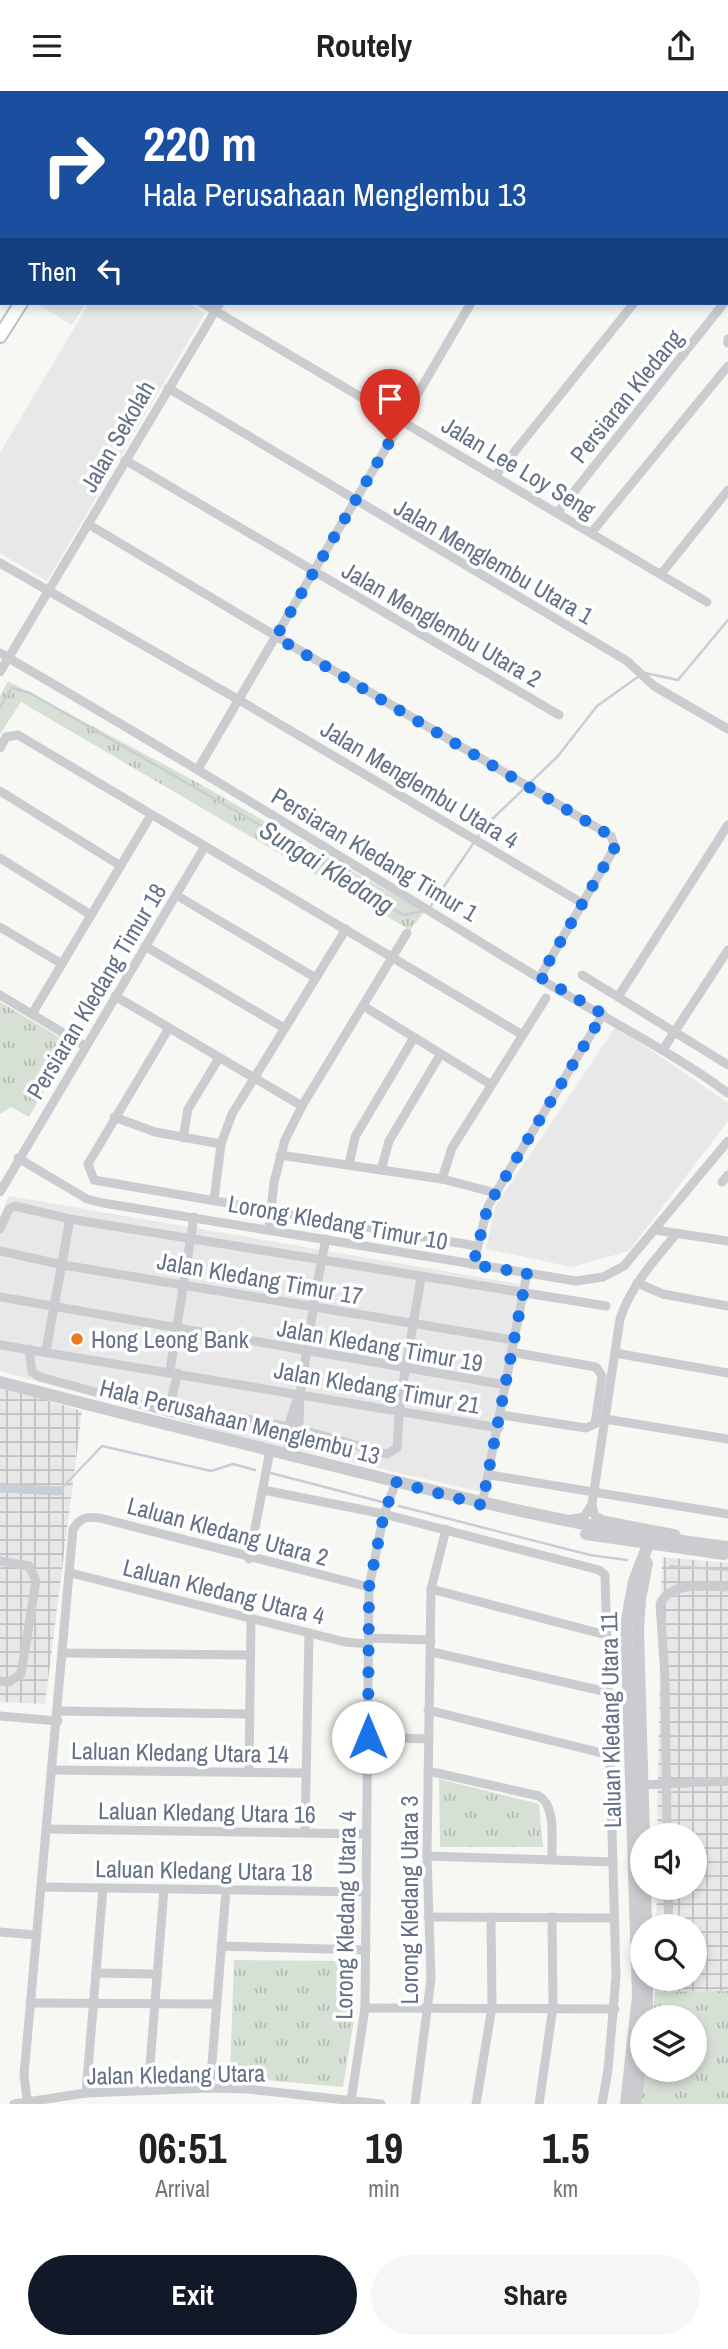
<!DOCTYPE html>
<style>
:root{--surface:#fff;--page:#f6f6f6;--text:#222;--muted:#767676;--accent:#111827}
body{margin:0;font-family:"Archivo Narrow",sans-serif;background:var(--page);color:var(--text);height:100vh;display:flex;flex-direction:column;font-size:26px;white-space:nowrap}
*{box-sizing:border-box;margin:0}
p{font-size:23px;color:var(--muted)}
.icon{flex:none;width:38px;height:38px;fill:none;stroke:currentColor;stroke-width:2;stroke-linecap:round;stroke-linejoin:round}
.map{position:relative;height:2013px;overflow:hidden}
.panel{display:flex;flex-direction:column;background:var(--surface);flex:1}
.panel>*{flex:none}
.hud{position:absolute;left:0px;top:0px;width:728px;height:214px;box-shadow:0 4px 10px #0003;background:#1a4fa0;color:#fff;overflow:hidden}
.buttons{position:absolute;left:630px;top:1732px;display:grid;gap:14px}
.buttons a{display:grid;place-items:center;width:77px;height:77px;border-radius:50%;background:var(--surface);box-shadow:0 4px 10px #0003;font-size:35px}
.pin{position:absolute;display:grid;place-items:center;width:60px;height:60px;color:#fff;margin:-72px -30px;border-radius:50% 50% 50% 0;rotate:-45deg;box-shadow:0 0 7px #0007}
.pin .icon{rotate:45deg}
.me{position:absolute;width:77px;margin:-38px;rotate:0deg;stroke-linejoin:round;filter:drop-shadow(0 0 5px #0008)}
.turn{display:flex;align-items:center;gap:24px;height:147px;padding:0 28px;font-size:32px}
.turn .icon{width:91px;height:91px;stroke-width:2.5}
.turn b{display:block;font-size:49px;line-height:60px}
.then{display:flex;align-items:center;height:66px;padding:0 28px;background:#0003;gap:14px;font-size:26px}
.eta{display:flex;justify-content:space-evenly;align-items:center;height:119px;text-align:center}
.eta b{font-size:42px;font-weight:700;line-height:49px}
.primary-button{display:flex;gap:14px;margin-top:auto;padding:14px 28px}
.primary-button a{flex:1;height:80px;border-radius:42px;background:var(--accent);color:#fff;font-size:28px;font-weight:700;line-height:80px;text-align:center}
.primary-button a+a{background:var(--page);color:var(--text)}
header{display:flex;justify-content:space-between;align-items:center;height:91px;padding:0 28px;background:var(--surface);font-size:32px;font-weight:700}
.map>svg:first-child{display:block}
.built{fill:#e8e8e8}
.industrial{fill:url(#industrial-grid)}
.grass{fill:url(#grass-tufts)}
.lines{fill:none;stroke-linecap:round;stroke-linejoin:round}
.stream{stroke:#c7ced5;stroke-width:2.5}
.canal{stroke:#c7ced5;stroke-width:9}
.secondary-casing{stroke:#bcbfc4;stroke-width:16}
.minor{stroke:#caccd0;stroke-width:9}
.tertiary{stroke:#caccd0;stroke-width:12}
.secondary{stroke:#fff;stroke-width:12}
.route{stroke:#1a73e8;stroke-width:12;stroke-dasharray:0 21.6}
.poi-dot{fill:#ec7b20;stroke:#fff;stroke-width:2.5}
.labels{text-anchor:middle;dominant-baseline:central;stroke-width:7;stroke-linejoin:round;paint-order:stroke}
.street-label{font-size:24px;fill:#657187;stroke:#fff}
.poi-label{font-size:24px;fill:#657187;stroke:#fff;text-anchor:start}
.water-label{font-size:26px;font-style:italic;fill:#617383;stroke:#fff}
</style>
<header><svg class="icon" aria-label="menu" viewBox="0 0 24 24"><path d="M4 6h16M4 12h16M4 18h16"/></svg>Routely<svg class="icon" aria-label="share" viewBox="0 0 24 24"><path d="M12 15V3M7 8l5-5 5 5M5 13v7h14v-7"/></svg></header>
<div class="map">
<svg width="728" height="2013" viewBox="0 0 728 2013">
<defs>
<pattern id="industrial-grid" width="8" height="8" patternUnits="userSpaceOnUse" patternTransform="scale(1.75)"><rect width="8" height="8" fill="#e8e8e8"/><path d="M0 4h8M4 0v8" fill="none" stroke="#c0c0c2"/></pattern>
<pattern id="grass-tufts" width="24" height="20" patternUnits="userSpaceOnUse" patternTransform="scale(1.75)"><rect width="24" height="20" fill="#d7e0d5"/><path d="M3 7l-1-3M5 7V3M7 7l1-3M15 17l-1-3M17 17v-4M19 17l1-3" fill="none" stroke="#b2bab2"/></pattern>
</defs>
<rect width="100%" height="100%" fill="#f7f8f4"/>
<!-- built -->
<g class="built">
<polygon points="0,0 306,0 2,2 2,136"/>
<polygon points="35,212 86,212 72,234"/>
<polygon points="89,212 188,212 205,222 47,490 0,462 0,362"/>
<polygon points="616,935 728,1012 728,1030 629,1160 572,1176 486,1158 495,1116"/>
<polygon points="9,1105 525,1194 486,1402 234,1344 0,1280 0,1126"/>
</g>
<!-- industrial -->
<g class="industrial">
<polygon points="0,1295 82,1320 45,1613 0,1611"/>
<polygon points="662,1466 728,1472 728,1900 655,1901 655,1888 695,1888 695,1836 656,1836 657,1797 695,1797 695,1745 657,1745"/>
</g>
<!-- grass -->
<g class="grass">
<polygon points="8,590 191,688 424,821 410,839 21,611 0,643 0,605"/>
<polygon points="0,911 66,950 68,957 29,1026 11,1016 0,1023"/>
<polygon points="439,1688 539,1713 543,1756 440,1756"/>
<polygon points="234,1869 354,1870 356,1917 343,1996 230,1986"/>
<polygon points="728,1900 728,2013 641,2013 645,1979 695,1979 695,1927 652,1927 655,1901"/>
</g>
<g class="lines">
<!-- stream -->
<g class="stream">
<polyline points="645,582 678,589 728,529"/>
<polyline points="0,616 12,597 30,602 281,746 403,824 425,820"/>
<polyline points="430,816 485,735 558,665 597,615 639,585"/>
<polyline points="271,1382 382,1411"/>
<polyline points="59,1400 102,1355 211,1380 233,1373 255,1379"/>
<polyline points="399,1415 590,1464 627,1469"/>
<polyline points="670,1475 728,1479"/>
</g>
<!-- canal -->
<polyline class="canal" points="0,1397 59,1400"/>
<!-- secondary casing -->
<g class="secondary-casing">
<g id="secondary">
<polyline points="143,0 149,2"/>
<polyline points="129,2 129,0"/>
<polyline points="726,69 728,69"/>
<polyline points="0,245 21,212"/>
</g>
</g>
<!-- minor -->
<g class="minor">
<polyline points="437,0 444,2"/>
<polyline points="589,0 590,0"/>
<polyline points="674,0 676,2"/>
<polyline points="242,2 243,0"/>
<polyline points="305,2 306,0"/>
<polyline points="0,22 2,23"/>
<polyline points="726,154 728,155"/>
<polyline points="202,212 707,511"/>
<polyline points="728,248 728,252"/>
<polyline points="168,297 627,570 654,595 728,638"/>
<polyline points="125,369 559,624"/>
<polyline points="495,385 634,212"/>
<polyline points="557,422 724,212"/>
<polyline points="88,433 611,745 615,756 540,886"/>
<polyline points="592,441 728,275"/>
<polyline points="0,472 239,609 582,812"/>
<polyline points="662,482 728,399"/>
<path d="M0,562C186,670 369,783 552,895C611,931 672,961 728,1002"/>
<polyline points="0,581 220,212"/>
<polyline points="0,657 6,646 18,644 521,943"/>
<polyline points="198,678 471,212"/>
<polyline points="0,700 121,775"/>
<polyline points="728,734 618,906 728,974"/>
<polyline points="0,767 91,824"/>
<polyline points="176,804 316,887"/>
<polyline points="0,836 62,873"/>
<polyline points="145,855 284,937"/>
<polyline points="582,884 618,906"/>
<polyline points="0,904 85,955"/>
<polyline points="115,905 302,1015"/>
<polyline points="365,916 490,993"/>
<polyline points="32,923 151,724"/>
<polyline points="169,937 88,1073 94,1089 476,1155"/>
<polyline points="664,957 728,859"/>
<polyline points="114,1026 155,1041 221,1053"/>
<polyline points="183,1047 188,1018 219,967"/>
<polyline points="280,1064 442,1088 496,1102"/>
<polyline points="18,1067 87,1108 103,1112 576,1190 603,1186 624,1175 728,1050"/>
<polyline points="349,1074 355,1046 413,948"/>
<polyline points="381,1079 389,1050 440,964"/>
<polyline points="442,1088 452,1057 546,907"/>
<polyline points="722,1091 728,1084"/>
<polyline points="0,1101 205,755"/>
<polyline points="214,1109 221,1053 232,1023 346,838"/>
<polyline points="0,1138 9,1118 15,1115 70,1128 606,1215"/>
<polyline points="269,1138 274,1091 285,1049 302,1015 407,842"/>
<polyline points="655,1139 728,1150"/>
<polyline points="0,1160 63,1174 513,1249"/>
<polyline points="473,1174 488,1115 603,923"/>
<polyline points="637,1192 663,1203 728,1215"/>
<polyline points="0,1206 506,1294"/>
<polyline points="0,1254 499,1337"/>
<polyline points="29,1258 32,1281 40,1286 188,1326 218,1331 242,1327 288,1336"/>
<polyline points="46,1260 70,1128"/>
<polyline points="615,1262 728,1282"/>
<polyline points="170,1280 194,1126"/>
<polyline points="168,1321 178,1282"/>
<polyline points="501,1324 586,1337 595,1333 602,1285 596,1276 511,1261"/>
<polyline points="605,1328 728,1348"/>
<polyline points="299,1338 387,1363 397,1357 400,1310 421,1187"/>
<path d="M288,1364C304,1343 297,1321 301,1297C309,1248 315,1197 326,1148"/>
<polyline points="288,1364 288,1336 298,1306"/>
<polyline points="490,1384 728,1423"/>
<polyline points="263,1399 384,1423 599,1479 605,1484 616,1885 608,1979 602,2013"/>
<polyline points="482,1414 527,1182"/>
<polyline points="592,1414 595,1425 603,1429 676,1443"/>
<path d="M572,1428L584,1426L592,1413L620,1228C631,1194 655,1169 677,1142"/>
<polyline points="249,1468 270,1360"/>
<polyline points="0,1470 29,1475 36,1490 21,1583 9,1591 0,1590"/>
<polyline points="71,1482 345,1551 369,1553"/>
<polyline points="431,1498 606,1544"/>
<polyline points="369,1547 431,1549"/>
<polyline points="432,1561 607,1601"/>
<polyline points="64,1562 250,1564"/>
<polyline points="428,1619 610,1664"/>
<polyline points="58,1620 250,1623"/>
<polyline points="0,1625 58,1630"/>
<polyline points="368,1646 428,1648"/>
<polyline points="53,1679 306,1682"/>
<path d="M428,1680L539,1705C557,1716 551,1749 552,1769"/>
<polyline points="249,1681 251,1527"/>
<polyline points="643,1694 728,1690"/>
<polyline points="47,1738 366,1743"/>
<polyline points="305,1742 309,1542"/>
<path d="M667,1745L665,1586L660,1513C671,1489 705,1496 728,1496"/>
<polyline points="427,1765 613,1771"/>
<polyline points="41,1796 366,1801"/>
<polyline points="668,1797 669,1836"/>
<polyline points="428,1826 614,1827"/>
<polyline points="0,1841 36,1844"/>
<polyline points="221,1855 366,1859"/>
<polyline points="96,1882 157,1883"/>
<polyline points="30,1912 216,1913"/>
<polyline points="365,1917 615,1918"/>
<polyline points="210,1997 226,1799"/>
<polyline points="148,1999 164,1798"/>
<polyline points="86,2002 103,1797"/>
<path d="M27,2009L24,1984L73,1438C80,1427 86,1425 100,1427L369,1496"/>
<polyline points="351,2010 365,1917 369,1496 384,1423 396,1391"/>
<polyline points="14,2013 86,2002 210,1997 248,1998 381,2013"/>
<polyline points="415,2013 431,1888 427,1765 431,1498 446,1438"/>
<polyline points="476,2013 492,1916 491,1826"/>
<polyline points="539,2013 553,1916 552,1826"/>
</g>
<!-- tertiary -->
<g class="tertiary">
<path d="M0,1291C111,1320 223,1347 334,1375C465,1408 594,1440 728,1456"/>
<polyline points="586,1443 724,1463"/>
<polyline points="644,1745 638,1539 640,1508 647,1472"/>
<polyline points="645,1797 646,1836"/>
<polyline points="647,1888 647,1927"/>
<polyline points="626,2013 638,1905 626,1534 634,1490 648,1454"/>
<polyline points="635,2013 642,1963"/>
</g>
<!-- secondary -->
<use href="#secondary" class="secondary"/>
</g>
<g class="lines">
<!-- route -->
<polyline class="route" points="368,1646 369,1496 384,1423 396,1391 482,1414 527,1182 473,1174 488,1115 603,923 540,886 615,756 611,745 591,733 276,546 390,350"/>
</g>
<!-- markers -->
<circle class="poi-dot" cx="77" cy="1248" r="7"/>
<g class="labels">
<!-- street labels -->
<g class="street-label">
<text transform="translate(626 305) rotate(-51)">Persiaran Kledang</text>
<text transform="translate(117 345) rotate(-60)">Jalan Sekolah</text>
<text transform="translate(519 376) rotate(31)">Jalan Lee Loy Seng</text>
<text transform="translate(494 470) rotate(30)">Jalan Menglembu Utara 1</text>
<text transform="translate(442 533) rotate(30)">Jalan Menglembu Utara 2</text>
<text transform="translate(420 693) rotate(31)">Jalan Menglembu Utara 4</text>
<text transform="translate(375 763) rotate(31)">Persiaran Kledang Timur 1</text>
<text transform="translate(96 900) rotate(-59)">Persiaran Kledang Timur 18</text>
<text transform="translate(338 1131) rotate(10)">Lorong Kledang Timur 10</text>
<text transform="translate(260 1187) rotate(10)">Jalan Kledang Timur 17</text>
<text transform="translate(380 1254) rotate(10)">Jalan Kledang Timur 19</text>
<text transform="translate(377 1296) rotate(10)">Jalan Kledang Timur 21</text>
<text transform="translate(240 1330) rotate(14)">Hala Perusahaan Menglembu 13</text>
<text transform="translate(228 1440) rotate(15)">Laluan Kledang Utara 2</text>
<text transform="translate(224 1500) rotate(14)">Laluan Kledang Utara 4</text>
<text transform="translate(610 1629) rotate(-91)">Laluan Kledang Utara 11</text>
<text transform="translate(180 1661) rotate(1)">Laluan Kledang Utara 14</text>
<text transform="translate(207 1721) rotate(1)">Laluan Kledang Utara 16</text>
<text transform="translate(204 1779) rotate(1)">Laluan Kledang Utara 18</text>
<text transform="translate(409 1809) rotate(-90)">Lorong Kledang Utara 3</text>
<text transform="translate(345 1824) rotate(-89)">Lorong Kledang Utara 4</text>
<text transform="translate(176 1983) rotate(-1)">Jalan Kledang Utara</text>
</g>
<!-- poi labels -->
<g class="poi-label">
<text x="91" y="1248">Hong Leong Bank</text>
</g>
<!-- water labels -->
<g class="water-label">
<text transform="translate(327 776) rotate(32)">Sungai Kledang</text>
</g>
</g>
</svg>
<div class="buttons">
<a><svg class="icon" aria-label="sound" viewBox="0 0 24 24"><path d="M4 9h4l5-4v14l-5-4H4zM17 9q2 3 0 6"/></svg></a>
<a><svg class="icon" aria-label="search" viewBox="0 0 24 24"><circle cx="10" cy="10" r="6"/><path d="M15 15l6 6"/></svg></a>
<a><svg class="icon" aria-label="layers" viewBox="0 0 24 24"><path d="M12 4l9 5-9 5-9-5zM3 14l9 5 9-5"/></svg></a>
</div>
<div class="pin" style="left:390px;top:350px;background:#d93025"><svg class="icon" aria-label="arrive" viewBox="0 0 24 24"><path d="M6 21V4h12l-3 4 3 4H6"/></svg></div>
<svg class="me" style="left:368px;top:1646px" viewBox="-20 -20 40 40"><circle r="19" fill="#fff"/><path d="M0-13L10 11 0 6-10 11z" fill="#1a73e8"/></svg>
<div class="hud">
<div class="turn"><svg class="icon" aria-label="right" viewBox="0 0 24 24"><path d="M7 20v-9h11M14 6l5 5-5 5"/></svg><div><b>220 m</b>Hala Perusahaan Menglembu 13</div></div>
<div class="then">Then<svg class="icon" aria-label="left" viewBox="0 0 24 24"><path d="M17 20v-9H6M10 6l-5 5 5 5"/></svg></div>
</div>
</div>
<section class="panel">
<div class="eta">
<div><b>06:51</b><p>Arrival</p></div>
<div><b>19</b><p>min</p></div>
<div><b>1.5</b><p>km</p></div>
</div>
<div class="primary-button"><a>Exit</a><a>Share</a></div>
</section>
